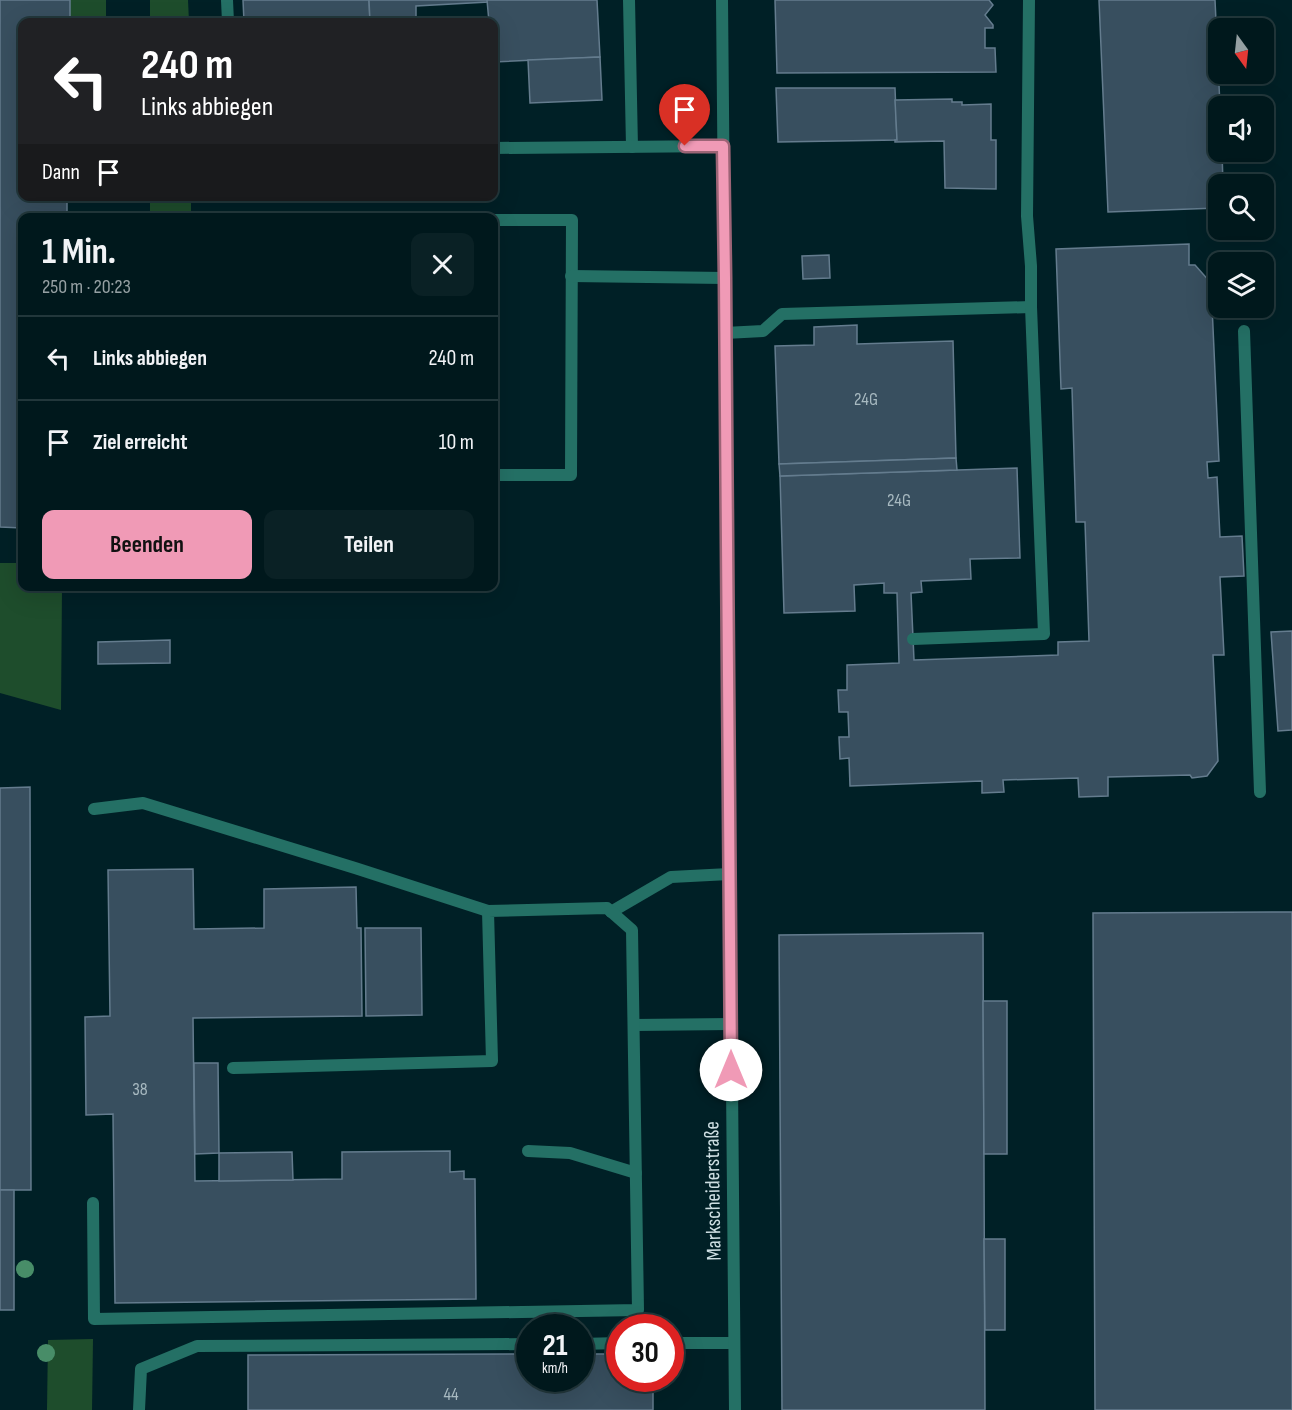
<!DOCTYPE html>
<html lang="de">
<meta charset="utf-8">
<style>
:root{--surface:#00181c;--page:#0a2125;--text:#f1f3f6;--muted:#95a0a3;--line:#22373b;--accent:#f09ab6}
body{margin:0;font-family:"Sofia Sans Condensed",sans-serif;background:var(--page);color:var(--text);height:100vh;display:flex;flex-direction:column;font-size:22px;white-space:nowrap}
*{box-sizing:border-box;margin:0}
p{font-size:20px;color:var(--muted)}
.icon{flex:none;width:33px;height:33px;fill:none;stroke:currentColor;stroke-width:2;stroke-linecap:round;stroke-linejoin:round}
.map{position:relative;flex:1;overflow:hidden}
.sheet{position:absolute;left:18px;top:213px;width:480px;height:378px;display:flex;flex-direction:column;background:var(--surface);border-radius:12px;box-shadow:0 6px 24px #0002,0 0 0 2px var(--line)}
.sheet>*{flex:none}
.top-card{position:absolute;left:18px;top:18px;width:480px;height:183px;border-radius:12px;box-shadow:0 6px 24px #0002,0 0 0 2px var(--line);background:#202124;color:#fff;overflow:hidden}
.needle{width:39px;rotate:165deg}
.fabs{position:absolute;left:1208px;top:18px;display:grid;gap:12px}
.fabs a{display:grid;place-items:center;width:66px;height:66px;border-radius:12px;background:var(--surface);box-shadow:0 6px 24px #0002,0 0 0 2px var(--line);font-size:30px}
.speed{position:absolute;left:516px;top:1314px;display:flex;gap:12px;font-size:30px;font-weight:700;text-align:center}
.speed>*{display:grid;place-content:center;width:78px;height:78px;border-radius:50%;background:var(--surface);box-shadow:0 6px 24px #0002,0 0 0 2px var(--line);line-height:1}
.speed small{font-size:15px;font-weight:400}
.speed .limit{border:9px solid #d22;background:#fff;color:#111}
.pin{position:absolute;display:grid;place-items:center;width:51px;height:51px;color:#fff;margin:-62px -26px;border-radius:50% 50% 50% 0;rotate:-45deg;box-shadow:0 0 6px #0007}
.pin .icon{rotate:45deg}
.me{position:absolute;width:66px;margin:-33px;rotate:0deg;stroke-linejoin:round;filter:drop-shadow(0 0 4px #0008)}
.turn{display:flex;align-items:center;gap:21px;height:126px;padding:0 24px;font-size:27px}
.turn .icon{width:78px;height:78px;stroke-width:2.5}
.turn b{display:block;font-size:42px;line-height:51px}
.then{display:flex;align-items:center;height:57px;padding:0 24px;background:#0003;gap:12px;font-size:22px}
.round{display:grid;place-items:center;flex:none;width:63px;height:63px;border-radius:12px;background:var(--page)}
.headline{display:flex;align-items:center;justify-content:space-between;height:102px;padding:0 24px}
h1{font-size:36px;font-weight:700;line-height:45px}
.primary-button{display:flex;gap:12px;margin-top:auto;padding:12px 24px}
.primary-button a{flex:1;height:69px;border-radius:12px;background:var(--accent);color:#111;font-size:24px;font-weight:700;line-height:69px;text-align:center}
.primary-button a+a{background:var(--page);color:var(--text)}
ul{padding:0;list-style:none}
li{display:flex;align-items:center;gap:18px;height:84px;padding:0 24px;border-top:2px solid var(--line)}
li div{flex:1}
li b{display:block;font-size:22px}
li em{font-style:normal}
.map>svg:first-child{display:block}
.green{fill:#1e4d2c}
.building{fill:#384f5f;stroke:#647c8e;stroke-width:1.5}
.lines{fill:none;stroke-linecap:round;stroke-linejoin:round}
.lane{stroke:#247065;stroke-width:12}
.street{stroke:#247065;stroke-width:12}
.tree{fill:#488d68}
.route-casing{stroke:#9c6476;stroke-width:15}
.route{stroke:#f09ab6;stroke-width:10}
.labels{text-anchor:middle;dominant-baseline:central;stroke-width:6;stroke-linejoin:round;paint-order:stroke}
.number-label{font-size:18px;fill:#a8bac1}
.street-label{font-size:21px;fill:#cddee2;stroke:#002026}
</style>
<div class="map">
<svg width="1292" height="1410" viewBox="0 0 1292 1410">
<rect width="100%" height="100%" fill="#002026"/>
<!-- green -->
<g class="green">
<rect x="70" y="0" width="36" height="22"/>
<polygon points="150,0 188,0 189,22 150,22"/>
<rect x="150" y="197" width="41" height="20"/>
<polygon points="0,563 22,563 22,586 62,587 61,710 0,693"/>
<polygon points="93,1339 92,1410 47,1410 48,1340"/>
</g>
<!-- building -->
<g class="building">
<polygon points="0,0 70,0 70,22 22,22 22,196 67,196 67,218 22,218 22,528 0,527"/>
<polygon points="243,0 369,0 370,22 244,22"/>
<polygon points="369,0 487,0 488,2 416,6 416,22 370,22"/>
<polygon points="487,0 597,0 600,57 494,62 494,22 489,22"/>
<polygon points="775,0 989,0 993,5 985,15 993,25 993,28 985,28 985,48 995,48 996,72 777,73"/>
<polygon points="1099,0 1215,0 1220,106 1218,106 1218,152 1222,152 1223,184 1218,184 1218,208 1108,212"/>
<polygon points="600,57 602,100 530,103 528,60"/>
<polygon points="776,88 895,88 897,140 778,142"/>
<polygon points="952,99 952,102 962,102 962,105 991,104 991,140 996,140 996,189 945,188 944,141 895,142 895,140 897,140 895,100"/>
<polygon points="1189,244 1189,265 1195,265 1211,283 1219,461 1207,462 1208,478 1217,477 1220,537 1242,536 1244,576 1220,577 1224,655 1213,655 1218,761 1207,776 1192,778 1190,775 1108,777 1108,796 1079,797 1078,778 1003,780 1004,792 982,793 982,781 850,786 849,758 840,759 839,737 849,737 848,712 839,712 838,690 847,690 847,665 899,663 897,593 884,593 884,583 854,585 855,611 784,613 780,476 1017,468 1020,558 970,559 971,579 921,581 922,592 911,593 914,660 1058,655 1058,642 1089,641 1085,522 1076,522 1072,388 1061,389 1056,249"/>
<polygon points="829,255 830,278 803,279 802,256"/>
<polygon points="857,325 857,344 953,341 956,458 779,464 775,346 814,345 814,327"/>
<polygon points="956,458 957,470 780,476 779,464"/>
<polygon points="1292,631 1292,730 1278,731 1271,632"/>
<polygon points="170,640 170,663 98,664 98,642"/>
<polygon points="30,787 31,1190 0,1190 0,788"/>
<polygon points="193,869 194,929 264,928 264,889 356,887 357,928 361,928 362,1016 193,1018 195,1181 342,1179 342,1152 450,1151 450,1172 464,1171 464,1179 475,1179 476,1299 115,1303 113,1114 86,1115 85,1017 110,1016 108,870"/>
<polygon points="1292,912 1292,1410 1095,1410 1093,913"/>
<polygon points="365,928 421,928 422,1015 366,1016"/>
<polygon points="983,933 985,1410 782,1410 779,935"/>
<polygon points="983,1001 1007,1001 1007,1154 984,1154"/>
<polygon points="194,1063 218,1063 219,1153 195,1154"/>
<polygon points="292,1152 293,1180 219,1181 219,1153"/>
<rect x="0" y="1190" width="14" height="120"/>
<polygon points="984,1239 1005,1239 1005,1330 985,1330"/>
<polygon points="530,1354 530,1378 580,1378 580,1354 620,1354 620,1378 653,1378 653,1410 248,1410 248,1355"/>
</g>
<g class="lines">
<!-- lane -->
<g class="lane">
<polyline points="227,0 228,22"/>
<polyline points="629,0 632,147"/>
<polyline points="494,148 723,146"/>
<polyline points="494,220 572,220 571,475 494,475"/>
<polyline points="571,276 725,278"/>
<polyline points="1244,331 1260,792"/>
<polyline points="725,333 763,331 782,314 1031,307"/>
<polyline points="913,639 1044,634 1031,307 1031,266 1027,216 1029,0"/>
<polyline points="94,809 143,803 355,868 488,911"/>
<polyline points="611,912 671,877 729,874"/>
<polyline points="634,1025 731,1024"/>
<polyline points="528,1151 570,1153 636,1173"/>
<polyline points="93,1203 94,1319 638,1310 632,930 607,908 488,911 492,1061 233,1068"/>
<polyline points="670,1343 734,1343"/>
<polyline points="580,1344 620,1343"/>
<polyline points="139,1410 141,1369 197,1346 530,1344"/>
</g>
<!-- street -->
<polyline class="street" points="722,0 735,1410"/>
</g>
<!-- trees -->
<g class="tree">
<circle cx="25" cy="1269" r="9"/>
<circle cx="46" cy="1353" r="9"/>
</g>
<g class="lines">
<!-- route casing -->
<g class="route-casing">
<polyline id="route" points="685,146 723,146 725,278 731,1070"/>
</g>
<!-- route -->
<use href="#route" class="route"/>
</g>
<g class="labels">
<!-- number labels -->
<g class="number-label">
<text x="866" y="399">24G</text>
<text x="899" y="500">24G</text>
<text x="140" y="1089">38</text>
<text x="451" y="1394">44</text>
</g>
<!-- street labels -->
<g class="street-label">
<text transform="translate(713 1191) rotate(-91)">Markscheiderstraße</text>
</g>
</g>
</svg>
<div class="fabs">
<a><svg class="needle" viewBox="-14 -14 28 28"><path d="M0-13l5 13h-10z" fill="#e53935"/><path d="M0 13l5-13h-10z" fill="#95a0a3"/></svg></a>
<a><svg class="icon" aria-label="sound" viewBox="0 0 24 24"><path d="M4 9h4l5-4v14l-5-4H4zM17 9q2 3 0 6"/></svg></a>
<a><svg class="icon" aria-label="search" viewBox="0 0 24 24"><circle cx="10" cy="10" r="6"/><path d="M15 15l6 6"/></svg></a>
<a><svg class="icon" aria-label="layers" viewBox="0 0 24 24"><path d="M12 4l9 5-9 5-9-5zM3 14l9 5 9-5"/></svg></a>
</div>
<div class="speed"><div>21<small>km/h</small></div><div class="limit">30</div></div>
<div class="pin" style="left:685px;top:146px;background:#d93025"><svg class="icon" aria-label="arrive" viewBox="0 0 24 24"><path d="M6 21V4h12l-3 4 3 4H6"/></svg></div>
<svg class="me" style="left:731px;top:1070px" viewBox="-20 -20 40 40"><circle r="19" fill="#fff"/><path d="M0-13L10 11 0 6-10 11z" fill="#f09ab6"/></svg>
<div class="top-card">
<div class="turn"><svg class="icon" aria-label="left" viewBox="0 0 24 24"><path d="M17 20v-9H6M10 6l-5 5 5 5"/></svg><div><b>240 m</b>Links abbiegen</div></div>
<div class="then">Dann<svg class="icon" aria-label="arrive" viewBox="0 0 24 24"><path d="M6 21V4h12l-3 4 3 4H6"/></svg></div>
</div>
<section class="sheet">
<div class="headline"><div><h1>1 Min.</h1><p>250 m · 20:23</p></div><a class="round"><svg class="icon" aria-label="close" viewBox="0 0 24 24"><path d="M6 6l12 12M18 6L6 18"/></svg></a></div>
<ul>
<li><svg class="icon" aria-label="left" viewBox="0 0 24 24"><path d="M17 20v-9H6M10 6l-5 5 5 5"/></svg><div><b>Links abbiegen</b></div><em>240 m</em></li>
<li><svg class="icon" aria-label="arrive" viewBox="0 0 24 24"><path d="M6 21V4h12l-3 4 3 4H6"/></svg><div><b>Ziel erreicht</b></div><em>10 m</em></li>
</ul>
<div class="primary-button"><a>Beenden</a><a>Teilen</a></div>
</section>
</div>
